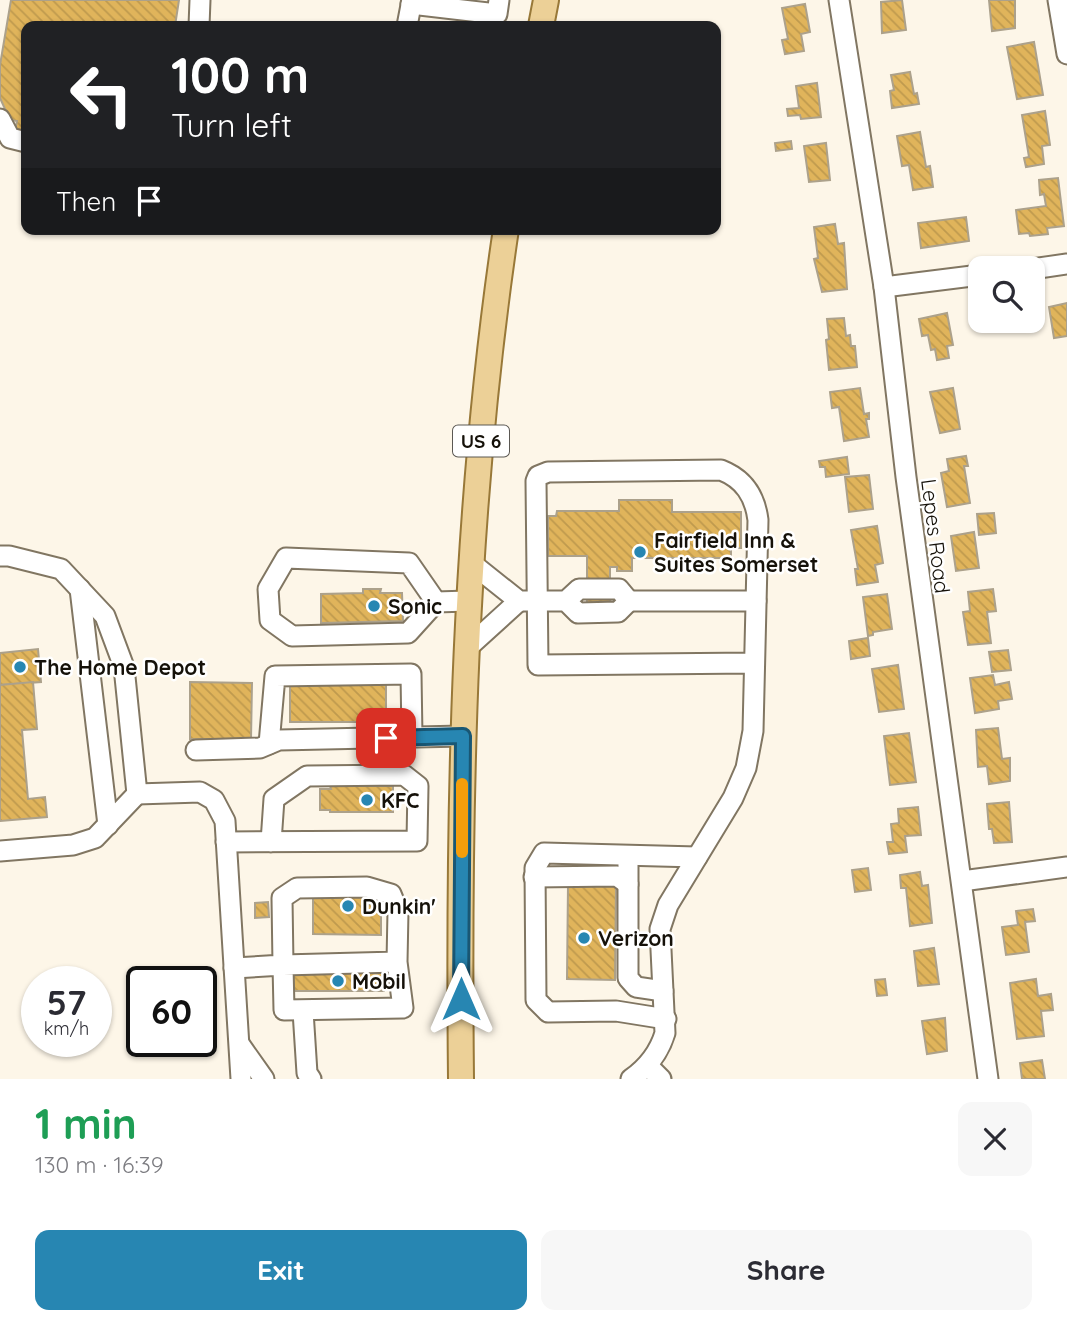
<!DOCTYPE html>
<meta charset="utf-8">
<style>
:root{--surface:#fff;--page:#f7f7f7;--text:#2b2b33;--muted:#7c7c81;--accent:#2786b2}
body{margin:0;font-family:Quicksand,sans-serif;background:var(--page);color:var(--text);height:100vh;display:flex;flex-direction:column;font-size:26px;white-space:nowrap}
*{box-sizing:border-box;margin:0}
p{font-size:23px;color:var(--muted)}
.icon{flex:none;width:38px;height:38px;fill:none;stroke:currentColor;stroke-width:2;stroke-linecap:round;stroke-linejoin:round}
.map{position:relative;height:1079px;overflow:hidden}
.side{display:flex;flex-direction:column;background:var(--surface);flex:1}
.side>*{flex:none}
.top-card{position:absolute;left:21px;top:21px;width:700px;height:214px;border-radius:14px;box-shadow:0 2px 5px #0004;background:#202124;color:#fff;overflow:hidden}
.fabs{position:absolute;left:968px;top:256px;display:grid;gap:14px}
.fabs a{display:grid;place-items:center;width:77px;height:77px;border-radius:14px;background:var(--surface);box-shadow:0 2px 5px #0004;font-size:35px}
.speed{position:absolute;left:21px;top:966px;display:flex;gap:14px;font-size:35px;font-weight:700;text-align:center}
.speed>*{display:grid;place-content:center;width:91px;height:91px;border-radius:50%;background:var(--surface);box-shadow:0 2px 5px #0004;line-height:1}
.speed small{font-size:18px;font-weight:400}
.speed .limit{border:4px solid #111;border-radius:10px;background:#fff;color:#111}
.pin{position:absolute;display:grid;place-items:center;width:60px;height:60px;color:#fff;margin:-30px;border-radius:14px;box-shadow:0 4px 10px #0006}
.me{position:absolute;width:77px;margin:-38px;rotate:0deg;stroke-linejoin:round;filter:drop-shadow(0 0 5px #0008)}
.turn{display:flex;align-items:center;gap:24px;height:147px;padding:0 35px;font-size:32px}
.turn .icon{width:91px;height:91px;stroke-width:2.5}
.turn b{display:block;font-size:49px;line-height:60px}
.then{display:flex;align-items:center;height:66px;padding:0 35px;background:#0003;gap:14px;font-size:26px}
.round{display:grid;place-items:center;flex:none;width:74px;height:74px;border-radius:14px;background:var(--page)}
.summary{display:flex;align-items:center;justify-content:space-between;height:119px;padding:0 35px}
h1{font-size:42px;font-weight:800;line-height:52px;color:#1e9e55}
.cta{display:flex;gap:14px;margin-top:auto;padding:14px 35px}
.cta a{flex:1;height:80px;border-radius:14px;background:var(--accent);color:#fff;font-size:28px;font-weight:800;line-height:80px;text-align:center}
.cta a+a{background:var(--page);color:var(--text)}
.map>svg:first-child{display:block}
.building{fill:url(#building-back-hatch);stroke:#aca18b;stroke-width:2}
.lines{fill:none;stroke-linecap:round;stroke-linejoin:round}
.minor-casing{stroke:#817662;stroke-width:23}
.major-casing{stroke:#987838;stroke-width:28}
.minor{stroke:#fff;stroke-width:19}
.major{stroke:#ecd097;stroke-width:24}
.route-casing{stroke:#195774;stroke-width:18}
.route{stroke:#2786b2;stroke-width:12}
.slow{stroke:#f59e0b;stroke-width:12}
.poi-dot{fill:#2786b2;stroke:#fff;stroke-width:2.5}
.labels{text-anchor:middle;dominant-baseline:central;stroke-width:5;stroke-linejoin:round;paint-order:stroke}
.shield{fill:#fff;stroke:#5b5853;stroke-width:2}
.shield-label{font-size:19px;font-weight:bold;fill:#151109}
.street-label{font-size:21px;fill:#151109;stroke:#fff}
.poi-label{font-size:21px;font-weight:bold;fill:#151109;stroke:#fff;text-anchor:start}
</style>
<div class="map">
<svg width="1067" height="1079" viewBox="0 0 1067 1079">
<defs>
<pattern id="building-back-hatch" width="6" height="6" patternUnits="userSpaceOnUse" patternTransform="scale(1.75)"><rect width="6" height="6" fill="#e0b45b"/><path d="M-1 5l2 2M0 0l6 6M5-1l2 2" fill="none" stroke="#bf9a4e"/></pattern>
</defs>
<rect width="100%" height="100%" fill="#fdf6e8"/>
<!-- building -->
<g class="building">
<polygon points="11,0 179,0 175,26 26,26 26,131 15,130 17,121 10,120 0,98 0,65"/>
<polygon points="902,0 906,30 882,33 881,2"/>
<polygon points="989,0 1015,0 1015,28 992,31"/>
<polygon points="805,4 810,32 801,34 804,51 785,54 782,40 788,39 782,8"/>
<polygon points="1034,42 1043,95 1017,99 1007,47"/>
<polygon points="910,72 914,94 917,93 919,104 892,108 890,91 894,90 891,75"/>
<polygon points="817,83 821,117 801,119 800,115 788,116 787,109 799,108 796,86"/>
<polygon points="1045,111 1050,145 1042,146 1044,164 1026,167 1024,158 1029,157 1022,115"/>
<polygon points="920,132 926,167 930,166 933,187 913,190 909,165 902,166 897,136"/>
<polygon points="791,141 792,149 776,151 775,143"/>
<polygon points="826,143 830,180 809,182 804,146"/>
<polygon points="1058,178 1064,226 1047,228 1048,234 1030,236 1029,233 1019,234 1016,210 1046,206 1044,194 1040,195 1039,180"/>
<polygon points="966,217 969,241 921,248 918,223"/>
<polygon points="835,224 838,244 844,243 847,289 822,292 814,259 818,258 814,227"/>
<polygon points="1067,303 1067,336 1054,338 1049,307"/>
<polygon points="947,313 953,345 947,346 949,358 937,360 935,349 931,350 928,335 922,336 919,319"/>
<polygon points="844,318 846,336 850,335 851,346 855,346 857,367 829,370 826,340 829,339 827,319"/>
<polygon points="860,388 864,414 869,413 869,419 866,419 869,437 844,441 839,407 832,408 830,392"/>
<polygon points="953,388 960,429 940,433 930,392"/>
<polygon points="966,456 968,466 964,466 970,503 947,507 941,473 949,471 947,459"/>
<polygon points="847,457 849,474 826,477 825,467 820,467 819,461"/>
<polygon points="869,475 873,509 849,512 845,477"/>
<polygon points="619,500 672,500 672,512 741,512 741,548 731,548 731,558 632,558 632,571 617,571 617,567 610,567 610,605 587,605 587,556 548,556 548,516 556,516 557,511 619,511"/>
<polygon points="994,513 996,533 979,535 977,514"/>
<polygon points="877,526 883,563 875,565 878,582 857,585 855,569 858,569 851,530"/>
<polygon points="974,532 979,568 956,571 951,536"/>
<polygon points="363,589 381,589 380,593 402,593 403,621 321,623 321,594 363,593"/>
<polygon points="993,589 996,611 987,612 991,643 968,645 963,612 970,611 968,592"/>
<polygon points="887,594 892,629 873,632 873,635 868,636 863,597"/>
<polygon points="868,638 870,656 851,659 849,641"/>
<polygon points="38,649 41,682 0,685 0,653"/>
<polygon points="1008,650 1011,670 992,672 989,652"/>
<polygon points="898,665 904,709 879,712 872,669"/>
<polygon points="993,675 995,685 1009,682 1012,699 998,701 999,709 975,713 970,678"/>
<polygon points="33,682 37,729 22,730 28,799 45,797 47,817 0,821 0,685"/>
<polygon points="190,682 252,683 251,740 190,739"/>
<rect x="290" y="682" width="96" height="40"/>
<polygon points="998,728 1002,759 1010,758 1010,781 989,784 987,766 978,767 976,730"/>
<polygon points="909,733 916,782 890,785 884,736"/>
<polygon points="330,786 393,786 393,812 330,812 330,810 320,810 320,789 331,789"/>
<polygon points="1009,802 1012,842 994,843 992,829 989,829 987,804"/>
<polygon points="918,807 921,835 905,836 907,852 889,854 887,842 893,842 891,824 899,823 898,809"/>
<polygon points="868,868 871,890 855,892 852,870"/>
<polygon points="920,872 922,886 928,885 932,923 910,926 906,888 901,888 900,875"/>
<polygon points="568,885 616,886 615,980 567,979"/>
<polygon points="313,897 369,897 369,904 381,904 381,935 313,934"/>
<polygon points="268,902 269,917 255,918 255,903"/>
<polygon points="1033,909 1035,921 1025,922 1029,952 1006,955 1002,927 1018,925 1016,911"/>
<polygon points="934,948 939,984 918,986 914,951"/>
<polygon points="292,972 383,972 384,991 292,991"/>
<polygon points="885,979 887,995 877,996 875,980"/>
<polygon points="1036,979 1038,996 1051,994 1053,1010 1041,1011 1044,1036 1017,1039 1010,983"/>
<polygon points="945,1018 947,1051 927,1054 922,1021"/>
<polygon points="1042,1060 1045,1079 1022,1079 1020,1063"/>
</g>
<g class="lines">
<!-- minor casing -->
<g class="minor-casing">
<g id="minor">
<polyline points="839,0 884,287 906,477 988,1079"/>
<polyline points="1058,0 1067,54"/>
<polyline points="411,4 497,14 499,0"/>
<polyline points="199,26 200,0"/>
<polyline points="407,26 412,0"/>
<polyline points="0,119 10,138 26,142"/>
<polyline points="1032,269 1067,264"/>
<polyline points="884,287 980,275"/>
<polyline points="0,556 9,556 61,569 105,616 124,667 137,794 200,792 214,800 225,821 241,1079"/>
<polyline points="470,562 519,601 566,601 579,589 619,589 629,601 618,612 578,613 566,601"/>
<polyline points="80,589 108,825"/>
<polyline points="629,601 756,601"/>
<polyline points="436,602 409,563 286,558 268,589 270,620 292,636 408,633 436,602 468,601"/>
<polyline points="465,650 519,601"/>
<polyline points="269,744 275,676 411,674 412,737"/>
<polyline points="196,750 260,748 279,740 463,736"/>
<polyline points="226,842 417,841 418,786 404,775 307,776 274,799 271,842"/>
<polyline points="0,851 73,845 95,838 137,794"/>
<polyline points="628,856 628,978 636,987 663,991"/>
<polyline points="534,877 617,876 628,884"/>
<polyline points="962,881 1067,867"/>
<polyline points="234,968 283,965 282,898 297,888 367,887 391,894 398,911 397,962 403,1008 284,1010 283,965 397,962"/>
<polyline points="303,1011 307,1073 311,1079"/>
<polyline points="666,1019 616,1011 548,1012 536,1000 535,868 544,853 697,857"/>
<polyline points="240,1045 264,1079"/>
<polyline points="648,1066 661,1079"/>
<path d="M631,1079C648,1067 659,1053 665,1033L660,929L668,905L733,798L746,768L753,731L758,520C755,496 744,479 721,470L548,472L538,476L536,481L538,665L753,663"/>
</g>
</g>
<!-- major casing -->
<g class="major-casing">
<g id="major">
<polyline points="541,26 546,0"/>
<path d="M461,1079C458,795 464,511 506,229"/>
</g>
</g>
<!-- minor -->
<use href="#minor" class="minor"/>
<!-- major -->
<use href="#major" class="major"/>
</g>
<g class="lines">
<!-- route casing -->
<g class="route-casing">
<polyline id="route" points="386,738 463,736 461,999"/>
</g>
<!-- route -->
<use href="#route" class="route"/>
<!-- slow -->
<polyline class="slow" points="462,852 462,784"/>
</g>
<!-- markers -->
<g class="poi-dot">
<circle cx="640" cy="552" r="7"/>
<circle cx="374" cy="606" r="7"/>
<circle cx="20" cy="667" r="7"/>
<circle cx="367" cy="800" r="7"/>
<circle cx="348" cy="906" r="7"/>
<circle cx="584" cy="938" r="7"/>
<circle cx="338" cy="981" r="7"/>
</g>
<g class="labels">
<!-- shield labels -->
<rect class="shield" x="453" y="425.5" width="56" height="31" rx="5"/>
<g class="shield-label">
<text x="481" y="441">US 6</text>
</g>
<!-- street labels -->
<g class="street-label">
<text transform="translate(936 536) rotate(83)">Lepes Road</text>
</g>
<!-- poi labels -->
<g class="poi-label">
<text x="654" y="540">Fairfield Inn &amp;<tspan x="654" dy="24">Suites Somerset</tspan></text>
<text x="388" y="606">Sonic</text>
<text x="34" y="667">The Home Depot</text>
<text x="381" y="800">KFC</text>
<text x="362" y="906">Dunkin'</text>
<text x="598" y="938">Verizon</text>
<text x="352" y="981">Mobil</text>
</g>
</g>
</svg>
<div class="fabs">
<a><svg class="icon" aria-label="search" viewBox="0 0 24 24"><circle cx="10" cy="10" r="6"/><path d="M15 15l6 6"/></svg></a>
</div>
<div class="speed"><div>57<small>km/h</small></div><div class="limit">60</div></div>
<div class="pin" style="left:386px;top:738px;background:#d93025"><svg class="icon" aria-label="arrive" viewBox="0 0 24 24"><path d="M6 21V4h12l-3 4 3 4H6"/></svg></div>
<svg class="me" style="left:461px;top:999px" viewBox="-20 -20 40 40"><path d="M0-17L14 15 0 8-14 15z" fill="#2786b2" stroke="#fff" stroke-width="4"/></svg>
<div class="top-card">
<div class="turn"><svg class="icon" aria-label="left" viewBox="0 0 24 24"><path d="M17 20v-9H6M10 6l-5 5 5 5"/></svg><div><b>100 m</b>Turn left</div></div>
<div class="then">Then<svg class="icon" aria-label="arrive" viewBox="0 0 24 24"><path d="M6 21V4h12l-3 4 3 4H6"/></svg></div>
</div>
</div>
<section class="side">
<div class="summary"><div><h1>1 min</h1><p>130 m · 16:39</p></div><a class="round"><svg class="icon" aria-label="close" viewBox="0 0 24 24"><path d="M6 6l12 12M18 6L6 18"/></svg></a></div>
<div class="cta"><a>Exit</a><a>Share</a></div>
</section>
